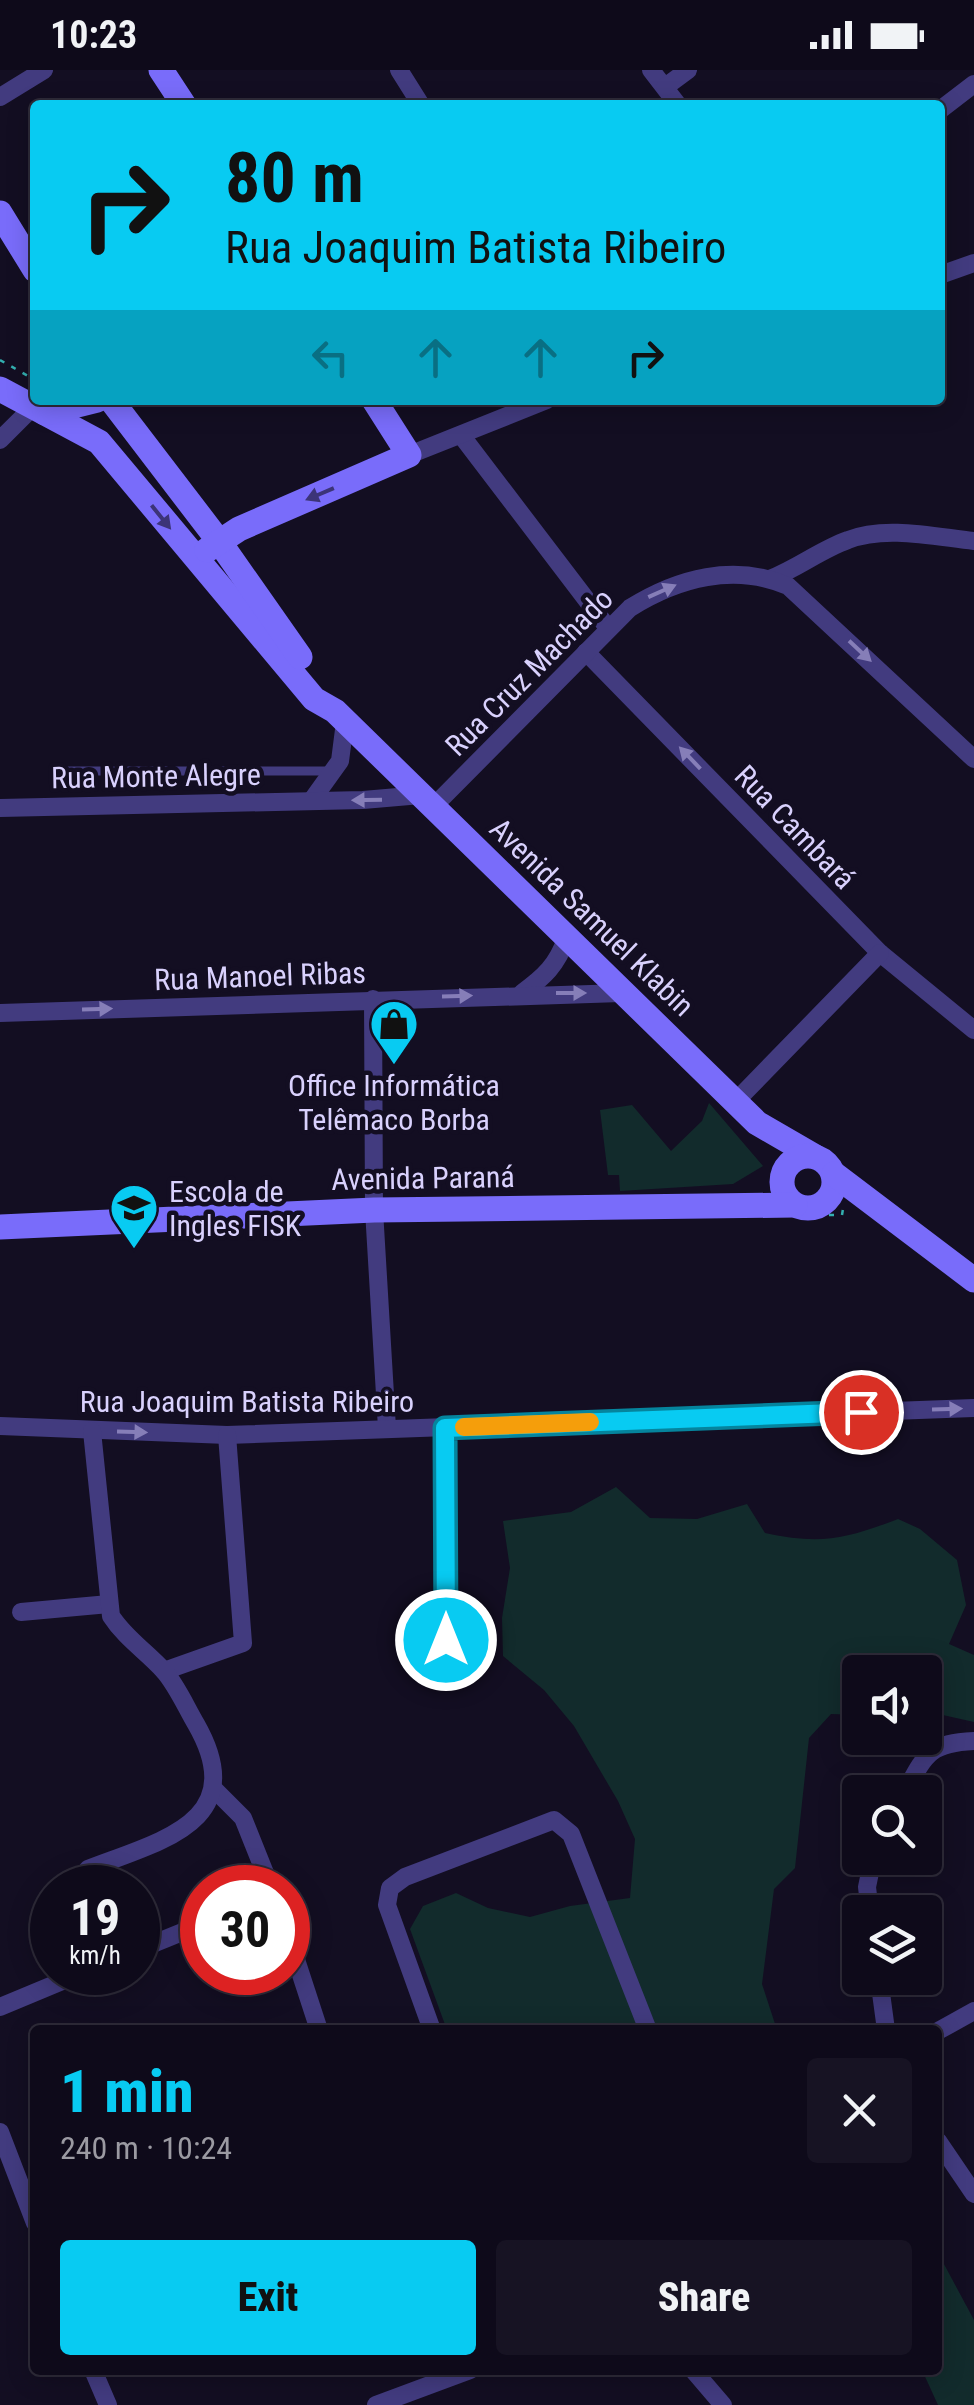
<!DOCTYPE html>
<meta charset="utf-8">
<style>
:root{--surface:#0e0a1a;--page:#171323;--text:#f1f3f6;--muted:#9b9aa2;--line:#2e2b39;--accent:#08cbf2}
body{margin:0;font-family:"Roboto Condensed",sans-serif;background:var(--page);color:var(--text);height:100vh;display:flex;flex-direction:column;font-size:38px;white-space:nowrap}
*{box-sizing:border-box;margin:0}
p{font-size:32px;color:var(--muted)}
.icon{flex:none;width:55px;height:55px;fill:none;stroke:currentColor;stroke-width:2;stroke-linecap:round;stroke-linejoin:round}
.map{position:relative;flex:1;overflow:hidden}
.drawer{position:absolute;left:30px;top:1955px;width:912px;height:350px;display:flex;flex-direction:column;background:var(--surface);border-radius:10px;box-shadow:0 5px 25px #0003,0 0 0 2px var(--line)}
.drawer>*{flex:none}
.hud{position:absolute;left:30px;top:30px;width:915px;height:305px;border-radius:10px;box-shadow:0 5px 25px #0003,0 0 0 2px var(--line);background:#08cbf2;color:#111;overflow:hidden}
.tools{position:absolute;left:842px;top:1585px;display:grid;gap:20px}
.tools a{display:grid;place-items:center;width:100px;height:100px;border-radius:10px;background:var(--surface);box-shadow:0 5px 25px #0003,0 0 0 2px var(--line);font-size:50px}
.speed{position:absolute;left:30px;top:1795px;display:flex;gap:20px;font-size:50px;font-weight:700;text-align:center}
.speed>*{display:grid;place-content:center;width:130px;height:130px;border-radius:50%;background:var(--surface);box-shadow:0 5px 25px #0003,0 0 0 2px var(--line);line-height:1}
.speed small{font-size:25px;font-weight:400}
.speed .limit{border:15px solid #d22;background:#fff;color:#111}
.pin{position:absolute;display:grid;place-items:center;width:85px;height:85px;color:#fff;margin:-42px;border:5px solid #fff;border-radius:50%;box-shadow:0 2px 10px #0007}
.me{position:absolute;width:110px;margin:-55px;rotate:0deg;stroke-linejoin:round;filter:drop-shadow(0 0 8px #0008)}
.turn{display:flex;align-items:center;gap:35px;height:210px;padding:0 30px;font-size:45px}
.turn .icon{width:130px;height:130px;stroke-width:2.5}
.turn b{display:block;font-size:70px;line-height:85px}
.lanes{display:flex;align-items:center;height:95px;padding:0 30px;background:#0003;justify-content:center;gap:50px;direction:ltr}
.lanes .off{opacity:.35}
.round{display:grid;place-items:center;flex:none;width:105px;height:105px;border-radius:10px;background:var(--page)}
.headline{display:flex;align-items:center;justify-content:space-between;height:170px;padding:0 30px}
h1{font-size:60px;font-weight:800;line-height:75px;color:var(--accent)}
.cta{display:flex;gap:20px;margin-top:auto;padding:20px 30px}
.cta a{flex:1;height:115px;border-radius:10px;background:var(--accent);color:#111;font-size:40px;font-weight:800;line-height:115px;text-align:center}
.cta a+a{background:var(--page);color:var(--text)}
.status{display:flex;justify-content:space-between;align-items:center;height:70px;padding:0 50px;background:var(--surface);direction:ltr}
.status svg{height:28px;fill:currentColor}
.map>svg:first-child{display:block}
.green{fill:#122b2c}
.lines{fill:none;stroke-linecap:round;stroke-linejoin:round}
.path{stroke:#33afb0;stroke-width:2.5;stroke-dasharray:5 8;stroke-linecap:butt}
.lane{stroke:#423b7f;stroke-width:9}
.street{stroke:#423b7f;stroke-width:18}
.secondary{stroke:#796cfa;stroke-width:25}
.oneway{fill:#3c3478}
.oneway2{fill:#867eb8}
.route-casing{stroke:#05849d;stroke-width:25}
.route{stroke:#08cbf2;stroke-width:18}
.slow{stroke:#f59e0b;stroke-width:18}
.labels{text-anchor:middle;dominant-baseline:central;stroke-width:9;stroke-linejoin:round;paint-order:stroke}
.street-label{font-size:30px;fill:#d9d1fd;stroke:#130e22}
.poi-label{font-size:30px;fill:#d9d1fd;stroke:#130e22}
</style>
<div class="status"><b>10:23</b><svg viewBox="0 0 49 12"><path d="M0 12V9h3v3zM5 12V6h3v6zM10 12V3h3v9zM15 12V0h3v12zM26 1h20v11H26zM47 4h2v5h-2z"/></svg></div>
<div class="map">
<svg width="974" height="2335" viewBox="0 0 974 2335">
<rect width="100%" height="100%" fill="#130e22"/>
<!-- green -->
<g class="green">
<polygon points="709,1033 763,1096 733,1114 620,1121 619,1105 608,1105 600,1040 632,1035 671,1081 702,1051"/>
<path d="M616,1417L650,1448L697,1449L747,1434L765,1463C821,1475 845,1469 898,1449L920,1459L957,1490L966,1535L949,1574L974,1585V1652L925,1641V1602H860V1645L831,1644L809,1668L795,1798L774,1819L762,1914L777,1960H447L410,1859L423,1836L456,1823L488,1838L530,1847L570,1836L630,1828L635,1769L618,1731L574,1656L544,1620L503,1586L502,1548L510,1498L503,1451L571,1442Z"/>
<polygon points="938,2183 974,2250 974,2335 938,2335 922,2300 938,2300"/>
</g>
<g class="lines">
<!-- path -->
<g class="path">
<polyline points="0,290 35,310"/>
<polyline points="816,1145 842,1145 843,1139"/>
</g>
<!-- lane -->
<polyline class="lane" points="55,701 331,701"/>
<!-- street -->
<g class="street">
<polyline points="399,0 421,35"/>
<polyline points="651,0 678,35"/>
<polyline points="665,17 688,0"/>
<polyline points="0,27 44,0"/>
<polyline points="940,40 974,14"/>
<polyline points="940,205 974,193"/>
<polyline points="461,365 608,558"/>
<polyline points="0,370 32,338"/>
<polyline points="409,385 547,330"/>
<path d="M770,509C798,498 820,480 848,470C885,455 936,467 974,471"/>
<polyline points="586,582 880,883 974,960"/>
<polyline points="312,730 340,691 345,652"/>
<path d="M433,737L630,538C678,508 734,493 788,516L974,689"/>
<polyline points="0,738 363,730 421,725"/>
<path d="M522,923C544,907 557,895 566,869"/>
<polyline points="373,929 374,1140 387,1358"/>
<polyline points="0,943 621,923"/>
<polyline points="736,1031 880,883"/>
<polyline points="0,1356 227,1365 974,1338"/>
<polyline points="445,1358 447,1570"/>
<polyline points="21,1542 109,1534"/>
<polyline points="164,1601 243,1573 227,1365"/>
<polyline points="214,1719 243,1748 271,1818"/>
<path d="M905,1722C925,1685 929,1673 974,1671"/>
<path d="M79,1818L80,1809L88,1799C160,1771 252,1752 196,1654C186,1637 177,1616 164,1601C146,1581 126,1569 111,1546L92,1361"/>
<polyline points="870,1842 867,1817 873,1788"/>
<polyline points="288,1865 319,1960"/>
<polyline points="138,1880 202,1854"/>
<polyline points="879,1908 886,1960"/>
<polyline points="0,1937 84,1902"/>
<polyline points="432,1960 387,1835 390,1818 405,1807 554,1750 571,1764 648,1960"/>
<polyline points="938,1961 974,1941"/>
<polyline points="0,2062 35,2153"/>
<polyline points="938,2071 974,2124"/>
<polyline points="93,2300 108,2335"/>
<polyline points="693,2300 723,2335"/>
<polyline points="376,2335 470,2300"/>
</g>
<!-- secondary -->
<g class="secondary">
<polyline points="161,0 184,35"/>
<polyline points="0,143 35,200"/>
<polyline points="0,319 99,372 314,629 335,641 757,1053 814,1086"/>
<polyline points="111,330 218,470 300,587"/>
<polyline points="45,343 97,330"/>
<polyline points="207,480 239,459 409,385 374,330"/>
<circle cx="808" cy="1112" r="26"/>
<polyline points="834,1104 974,1210"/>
<polyline points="0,1157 374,1140 795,1135"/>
</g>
</g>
<!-- one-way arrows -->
<defs><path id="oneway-solid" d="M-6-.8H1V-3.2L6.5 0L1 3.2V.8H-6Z" transform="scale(2.5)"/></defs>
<g class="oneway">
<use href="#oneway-solid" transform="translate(320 424) rotate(157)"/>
<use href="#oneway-solid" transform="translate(161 447) rotate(51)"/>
</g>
<g class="oneway2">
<use href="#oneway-solid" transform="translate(662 521) rotate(-24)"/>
<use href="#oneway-solid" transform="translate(860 581) rotate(43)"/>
<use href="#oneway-solid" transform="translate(690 688) rotate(-134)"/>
<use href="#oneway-solid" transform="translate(367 730) rotate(179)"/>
<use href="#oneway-solid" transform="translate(571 923)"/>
<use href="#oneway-solid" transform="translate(457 926) rotate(-2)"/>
<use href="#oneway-solid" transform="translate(97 939) rotate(-2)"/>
<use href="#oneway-solid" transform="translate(947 1339) rotate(-2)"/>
<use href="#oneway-solid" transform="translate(132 1362) rotate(2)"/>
</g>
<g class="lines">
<!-- route casing -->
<g class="route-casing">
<polyline id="route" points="446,1570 445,1358 861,1342"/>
</g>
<!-- route -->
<use href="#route" class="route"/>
<!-- slow -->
<polyline class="slow" points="464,1357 590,1352"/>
</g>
<!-- icons -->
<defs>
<g id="shop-pin" transform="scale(2.5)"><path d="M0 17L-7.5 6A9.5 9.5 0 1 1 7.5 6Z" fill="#08cbf2" stroke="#130e22"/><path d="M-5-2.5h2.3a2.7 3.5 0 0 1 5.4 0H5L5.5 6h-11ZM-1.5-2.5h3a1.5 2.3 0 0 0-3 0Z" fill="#111"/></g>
<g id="school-pin" transform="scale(2.5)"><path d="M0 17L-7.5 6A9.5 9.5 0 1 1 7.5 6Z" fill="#08cbf2" stroke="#130e22"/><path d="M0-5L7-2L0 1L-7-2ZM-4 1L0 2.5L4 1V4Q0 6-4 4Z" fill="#111"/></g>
</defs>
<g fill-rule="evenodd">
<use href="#shop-pin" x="394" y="954"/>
<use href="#school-pin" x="134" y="1138"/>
</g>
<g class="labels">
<!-- street labels -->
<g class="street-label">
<text transform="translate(529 602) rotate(-45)">Rua Cruz Machado</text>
<text transform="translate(156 706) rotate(-1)">Rua Monte Alegre</text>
<text transform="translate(795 757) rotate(46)">Rua Cambará</text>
<text transform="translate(592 847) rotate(44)">Avenida Samuel Klabin</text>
<text transform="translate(260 906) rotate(-2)">Rua Manoel Ribas</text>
<text transform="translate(423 1108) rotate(-1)">Avenida Paraná</text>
<text x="247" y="1331">Rua Joaquim Batista Ribeiro</text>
</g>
<!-- poi labels -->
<g class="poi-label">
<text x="394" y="1015">Office Informática<tspan x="394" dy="34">Telêmaco Borba</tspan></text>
<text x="169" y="1121" text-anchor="start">Escola de<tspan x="169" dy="34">Ingles FISK</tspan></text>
</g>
</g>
</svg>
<div class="tools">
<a><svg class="icon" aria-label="sound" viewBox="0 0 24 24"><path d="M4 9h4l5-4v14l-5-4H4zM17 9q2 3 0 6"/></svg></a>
<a><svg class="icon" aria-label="search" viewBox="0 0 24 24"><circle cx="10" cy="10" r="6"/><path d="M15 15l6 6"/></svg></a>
<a><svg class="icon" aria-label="layers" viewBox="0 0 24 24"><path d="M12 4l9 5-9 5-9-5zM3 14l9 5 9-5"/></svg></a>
</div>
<div class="speed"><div>19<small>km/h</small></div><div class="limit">30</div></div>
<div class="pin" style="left:861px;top:1342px;background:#d93025"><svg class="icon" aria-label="arrive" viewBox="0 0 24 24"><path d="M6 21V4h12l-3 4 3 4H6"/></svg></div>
<svg class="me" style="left:446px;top:1570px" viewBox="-20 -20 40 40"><circle r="17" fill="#08cbf2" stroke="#fff" stroke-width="3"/><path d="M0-11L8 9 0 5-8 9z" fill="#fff"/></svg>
<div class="hud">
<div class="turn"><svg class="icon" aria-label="right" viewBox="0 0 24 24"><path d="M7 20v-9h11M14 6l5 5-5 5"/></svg><div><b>80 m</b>Rua Joaquim Batista Ribeiro</div></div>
<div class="lanes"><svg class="icon off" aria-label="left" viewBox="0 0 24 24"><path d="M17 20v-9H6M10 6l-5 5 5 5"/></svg><svg class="icon off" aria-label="ahead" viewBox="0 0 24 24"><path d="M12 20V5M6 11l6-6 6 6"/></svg><svg class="icon off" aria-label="ahead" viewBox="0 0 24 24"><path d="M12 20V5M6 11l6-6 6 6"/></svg><svg class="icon" aria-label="right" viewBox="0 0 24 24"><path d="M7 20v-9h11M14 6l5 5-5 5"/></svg></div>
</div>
<section class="drawer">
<div class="headline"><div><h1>1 min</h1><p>240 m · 10:24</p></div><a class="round"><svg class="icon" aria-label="close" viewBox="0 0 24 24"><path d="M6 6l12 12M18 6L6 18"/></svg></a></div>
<div class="cta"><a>Exit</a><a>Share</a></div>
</section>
</div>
